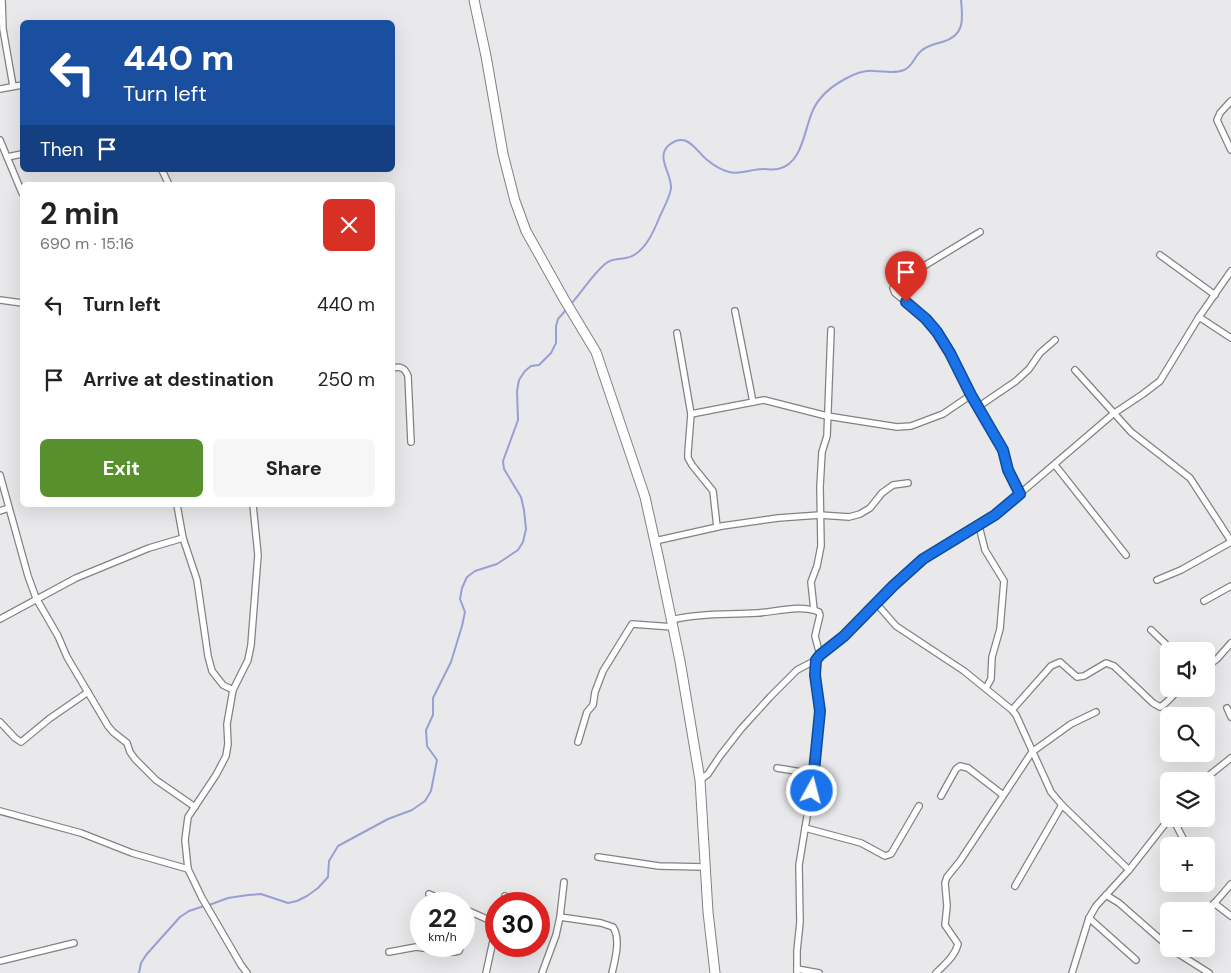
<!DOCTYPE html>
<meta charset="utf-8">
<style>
:root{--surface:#fff;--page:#f6f6f6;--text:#222;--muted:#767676;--accent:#57902d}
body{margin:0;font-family:"DM Sans",sans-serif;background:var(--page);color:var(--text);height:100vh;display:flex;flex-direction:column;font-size:19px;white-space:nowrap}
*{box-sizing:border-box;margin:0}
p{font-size:16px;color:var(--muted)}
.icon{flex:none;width:28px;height:28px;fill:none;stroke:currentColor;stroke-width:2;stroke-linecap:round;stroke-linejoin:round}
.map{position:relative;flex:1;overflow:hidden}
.side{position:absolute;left:20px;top:182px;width:375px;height:325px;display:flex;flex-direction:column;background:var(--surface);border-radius:8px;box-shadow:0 5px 20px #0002}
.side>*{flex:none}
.banner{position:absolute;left:20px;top:20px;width:375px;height:152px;border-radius:8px;box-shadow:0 5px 20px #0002;background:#1a4fa0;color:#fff;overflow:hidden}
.fabs{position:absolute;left:1160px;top:642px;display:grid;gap:10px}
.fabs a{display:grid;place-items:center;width:55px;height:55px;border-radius:8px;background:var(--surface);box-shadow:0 5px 20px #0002;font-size:25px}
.speed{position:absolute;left:410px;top:892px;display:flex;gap:10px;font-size:25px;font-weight:700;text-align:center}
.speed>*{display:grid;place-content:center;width:65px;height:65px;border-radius:50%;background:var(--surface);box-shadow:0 5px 20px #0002;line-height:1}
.speed small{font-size:12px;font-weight:400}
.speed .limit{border:8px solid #d22;background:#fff;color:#111}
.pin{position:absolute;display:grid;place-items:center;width:42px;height:42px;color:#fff;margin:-51px -21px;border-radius:50% 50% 50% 0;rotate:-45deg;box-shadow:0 0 5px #0007}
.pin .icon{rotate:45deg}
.me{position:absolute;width:55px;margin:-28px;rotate:7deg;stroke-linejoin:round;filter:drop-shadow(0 0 4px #0008)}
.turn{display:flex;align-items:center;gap:18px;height:105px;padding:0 20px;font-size:22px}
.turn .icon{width:65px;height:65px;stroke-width:2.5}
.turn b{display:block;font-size:35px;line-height:42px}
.then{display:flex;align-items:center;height:48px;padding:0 20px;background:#0003;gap:10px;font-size:19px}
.round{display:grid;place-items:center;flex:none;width:52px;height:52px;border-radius:8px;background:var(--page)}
.summary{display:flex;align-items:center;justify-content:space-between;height:85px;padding:0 20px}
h1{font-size:30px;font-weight:700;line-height:38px}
.action{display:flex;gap:10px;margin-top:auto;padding:10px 20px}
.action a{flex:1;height:58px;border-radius:8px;background:var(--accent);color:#fff;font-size:20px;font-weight:700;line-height:58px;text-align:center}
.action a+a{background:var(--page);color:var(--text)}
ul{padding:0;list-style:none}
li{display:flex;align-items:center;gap:15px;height:75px;padding:0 20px}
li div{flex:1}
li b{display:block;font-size:19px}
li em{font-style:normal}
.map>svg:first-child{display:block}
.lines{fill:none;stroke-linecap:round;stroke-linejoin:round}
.stream{stroke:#999fd2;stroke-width:2}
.street-casing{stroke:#818284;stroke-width:8}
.secondary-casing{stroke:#818284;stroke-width:11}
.street{stroke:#fff;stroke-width:5.5}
.secondary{stroke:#fff;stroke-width:9}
.route-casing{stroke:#114b97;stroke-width:12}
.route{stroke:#1a73e8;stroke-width:9}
</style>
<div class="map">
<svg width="1231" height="973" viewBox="0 0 1231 973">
<rect width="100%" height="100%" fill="#e9e9ec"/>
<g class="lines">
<!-- stream -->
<g class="stream">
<path d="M571,304C582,292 592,275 605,264C612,258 618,260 626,258C644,255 654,231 660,216C664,207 670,197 671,188C672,174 655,157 669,145C686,131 695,149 706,159C712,164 721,170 729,172C740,175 751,169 763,169C768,169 772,170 778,169C803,164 804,129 813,110C819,97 832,86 845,79C854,74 863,70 874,71C884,71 894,74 904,70C913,66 914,57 921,51C926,46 934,44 942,42C965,36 963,19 961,0"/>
<polyline points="209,905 228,898 248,895 261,894 288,903 297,901 307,896 318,888 328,877 329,861 338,846 388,819 412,810 425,801 431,791 437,760 427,746 426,730 433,715 433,698 451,662 462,626 465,612 460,599 462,588 467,577 475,571 497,564 518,550 523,542 526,529 524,510 521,497 504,469 503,461 518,420 517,391 519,380 525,371 531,366 539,365 551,353 556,343 556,326 558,319 566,310"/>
<polyline points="139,973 141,963 146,955 180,917 189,911 204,906"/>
</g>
<!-- street casing -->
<g class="street-casing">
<g id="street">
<polyline points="2,0 3,29 13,86"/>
<polyline points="0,89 22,85"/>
<polyline points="1231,101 1220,113 1217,120 1231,150"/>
<polyline points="0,140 22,193"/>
<polyline points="7,157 22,154"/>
<polyline points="162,170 169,185"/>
<polyline points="980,232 896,283 893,288 895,293 926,319 937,332 950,353 974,401 1003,450 1008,471 1021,494"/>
<polyline points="1160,255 1215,295"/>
<polyline points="0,300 22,303"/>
<polyline points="735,311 753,402"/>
<polyline points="1199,317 1231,338"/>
<polyline points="677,333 691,414 688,452 688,458 692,465 713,491 717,527"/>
<path d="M392,368C401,366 405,368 408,376L411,442"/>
<polyline points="1075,370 1131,432 1190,478 1231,541"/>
<polyline points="978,407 1016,381 1029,369 1040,353 1055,340"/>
<polyline points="691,414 764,400 827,416 897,427 911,426 943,414 971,395"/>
<polyline points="1055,465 1126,555"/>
<polyline points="0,475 28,576 36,598 58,636 67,657 108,726 113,732 127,743 130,752 135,759 156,780 195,807"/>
<polyline points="177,505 183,538 197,580 208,656 212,671 223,685 233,690"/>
<polyline points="0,511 9,508"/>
<polyline points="979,526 985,550 1004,581 1000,629 992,657 991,679 986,688"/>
<polyline points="655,541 722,526 778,518 820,515 849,517 860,514 870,508 882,493 893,485 908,483"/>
<polyline points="1157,580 1181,570 1231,542"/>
<polyline points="1204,601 1231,586"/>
<polyline points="876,603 896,626 964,671 1012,710 1016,715 1051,792 1062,805 1129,870"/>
<polyline points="814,610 811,582 817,566 821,546 820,487 822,452 827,436 831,330"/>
<polyline points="0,619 76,578 149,548 183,538"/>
<path d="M671,620C699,613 728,615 757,613C776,612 800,604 819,612L820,615L815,636L820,655"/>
<polyline points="1151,630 1173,651"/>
<polyline points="1206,667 1217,659 1231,643"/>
<polyline points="1227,708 1231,717"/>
<path d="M1012,710L1051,666L1060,662L1077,677L1084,676L1106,663L1114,666L1153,703L1160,707C1169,702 1172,695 1180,689"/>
<polyline points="0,722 15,738 21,742 49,719 88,692"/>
<polyline points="578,742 587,712 593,705 595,692 603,671 632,624 673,627"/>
<polyline points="777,768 814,774"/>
<polyline points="700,780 708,774 720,756 741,729 770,697 797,670 816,660"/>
<polyline points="1202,781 1231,758"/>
<polyline points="941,796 956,769 960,766 968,768 1003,795"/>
<polyline points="0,811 81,833 132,853 188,869"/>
<polyline points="1173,819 1187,846"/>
<polyline points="805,828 861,843 885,856 891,854 919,806"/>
<polyline points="598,857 659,866 705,867"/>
<polyline points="1015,886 1062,805"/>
<polyline points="429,894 451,904"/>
<polyline points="1106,895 1119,903 1169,947"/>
<polyline points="1214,903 1231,916"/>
<polyline points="503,904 505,896"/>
<polyline points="464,909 496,923"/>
<polyline points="1206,913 1231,884"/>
<path d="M560,917L601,923L613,927C621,939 615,960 612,973"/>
<polyline points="1089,918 1136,960"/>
<polyline points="464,937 470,912"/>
<polyline points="1171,949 1209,973"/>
<polyline points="389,952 416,947 454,952 459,951 461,946"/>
<polyline points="0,961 74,943"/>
<polyline points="797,969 819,973"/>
<polyline points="247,973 241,965 202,898 188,869 185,840 188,817 216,775 226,756 228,744 227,724 233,690 248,660 251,645 258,555 253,505"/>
<polyline points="486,973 496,927"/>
<polyline points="542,973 556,935 560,917 564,882"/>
<polyline points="797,973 797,951 800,922 799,865 814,774 820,711 815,675 816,660 820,655 844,636 893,586 923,559 995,515 1113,414 1143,394 1160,381 1199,317 1231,271"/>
<path d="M936,973C945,964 955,956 958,944L945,925L947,906L945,883L947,877L960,861L1032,752L1071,724L1096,712"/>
<polyline points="1072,973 1089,918 1096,906 1129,870 1169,819"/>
</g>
</g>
<!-- secondary casing -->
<g class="secondary-casing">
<polyline id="secondary" points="474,0 486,56 503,154 515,201 526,231 564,299 596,352 645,497 659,560 680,661 700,780 708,912 715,973"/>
</g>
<!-- street -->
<use href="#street" class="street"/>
<!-- secondary -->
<use href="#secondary" class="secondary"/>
</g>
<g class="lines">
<!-- route casing -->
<g class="route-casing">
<polyline id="route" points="812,791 820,711 815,675 816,660 820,655 844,636 893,586 923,559 995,515 1020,494 1008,470 1003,450 971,395 950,353 937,332 926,319 906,302"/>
</g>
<!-- route -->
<use href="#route" class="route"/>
</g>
</svg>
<div class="fabs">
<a><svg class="icon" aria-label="sound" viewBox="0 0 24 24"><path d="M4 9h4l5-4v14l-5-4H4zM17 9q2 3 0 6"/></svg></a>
<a><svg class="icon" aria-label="search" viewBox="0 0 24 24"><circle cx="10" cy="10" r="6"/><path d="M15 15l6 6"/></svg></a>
<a><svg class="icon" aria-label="layers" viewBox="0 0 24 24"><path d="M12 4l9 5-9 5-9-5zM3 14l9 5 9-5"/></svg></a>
<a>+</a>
<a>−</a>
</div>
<div class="speed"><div>22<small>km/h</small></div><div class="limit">30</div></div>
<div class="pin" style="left:906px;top:302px;background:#d93025"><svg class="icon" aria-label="arrive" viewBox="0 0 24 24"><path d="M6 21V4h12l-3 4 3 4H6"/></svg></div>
<svg class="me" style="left:812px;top:791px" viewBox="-20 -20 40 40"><circle r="17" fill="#1a73e8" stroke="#fff" stroke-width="3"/><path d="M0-11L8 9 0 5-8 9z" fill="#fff"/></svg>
<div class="banner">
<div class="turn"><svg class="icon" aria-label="left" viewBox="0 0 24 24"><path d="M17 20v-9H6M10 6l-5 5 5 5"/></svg><div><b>440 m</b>Turn left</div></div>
<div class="then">Then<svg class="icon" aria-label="arrive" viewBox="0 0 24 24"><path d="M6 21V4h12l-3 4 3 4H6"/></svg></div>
</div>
<section class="side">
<div class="summary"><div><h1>2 min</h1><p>690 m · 15:16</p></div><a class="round" style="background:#d93025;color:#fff"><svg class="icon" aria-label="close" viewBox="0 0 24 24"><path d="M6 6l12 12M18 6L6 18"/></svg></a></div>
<ul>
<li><svg class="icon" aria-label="left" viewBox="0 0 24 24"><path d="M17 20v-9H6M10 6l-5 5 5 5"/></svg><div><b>Turn left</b></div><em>440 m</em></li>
<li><svg class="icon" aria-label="arrive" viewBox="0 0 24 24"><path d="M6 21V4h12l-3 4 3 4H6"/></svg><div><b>Arrive at destination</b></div><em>250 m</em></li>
</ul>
<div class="action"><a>Exit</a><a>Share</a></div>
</section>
</div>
